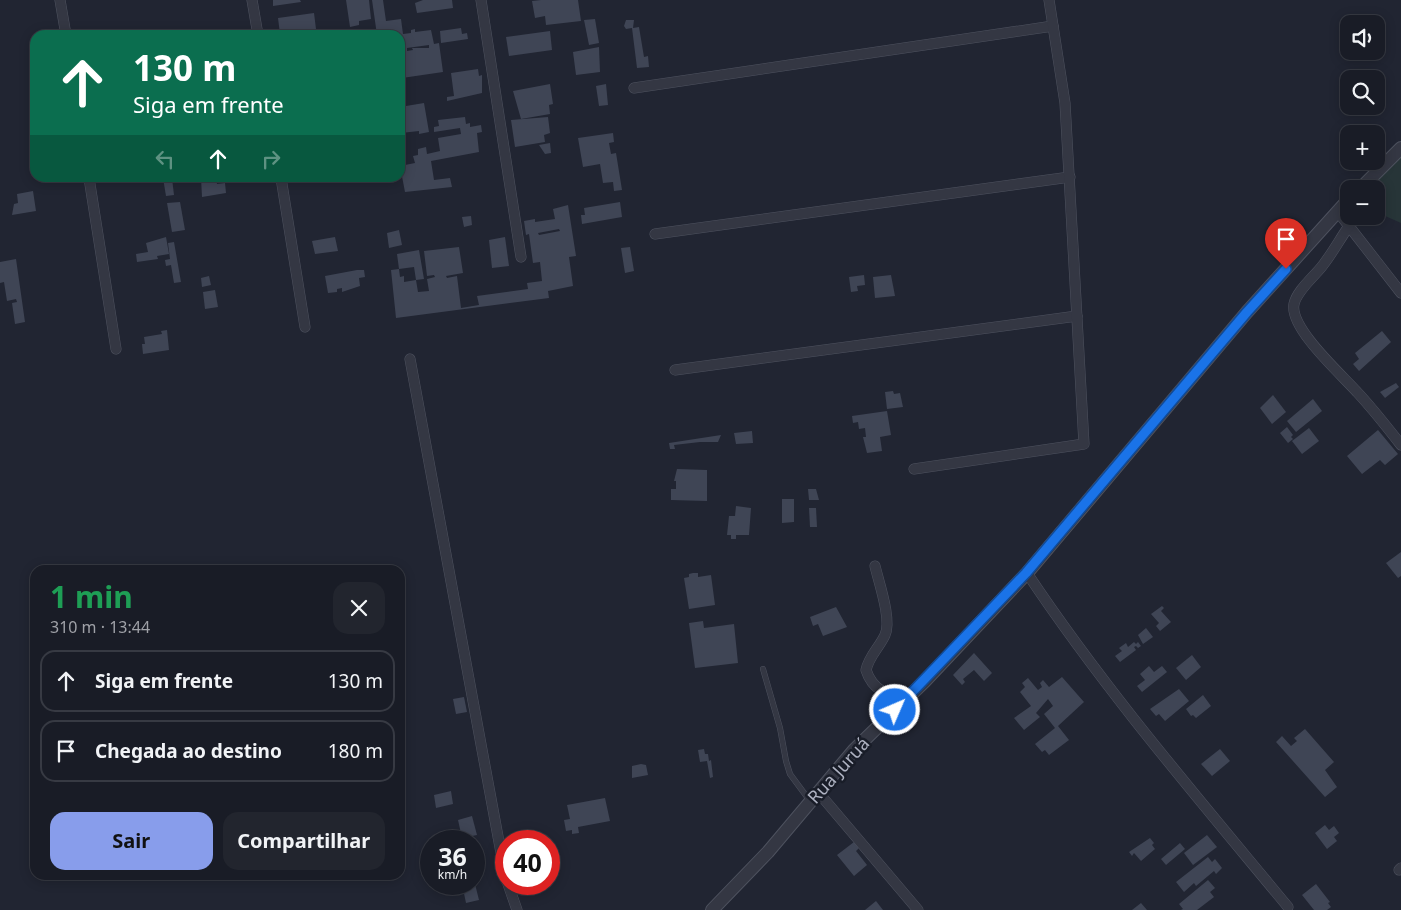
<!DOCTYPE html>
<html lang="pt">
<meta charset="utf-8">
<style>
:root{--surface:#191c26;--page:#22252e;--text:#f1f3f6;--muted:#9fa1a7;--line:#373a43;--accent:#889deb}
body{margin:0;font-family:"Noto Sans",sans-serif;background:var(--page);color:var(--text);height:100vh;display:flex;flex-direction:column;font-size:19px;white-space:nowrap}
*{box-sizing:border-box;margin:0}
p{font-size:16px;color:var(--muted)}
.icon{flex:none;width:28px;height:28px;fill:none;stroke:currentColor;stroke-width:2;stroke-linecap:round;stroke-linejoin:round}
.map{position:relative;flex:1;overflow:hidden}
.side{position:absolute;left:30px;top:565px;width:375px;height:315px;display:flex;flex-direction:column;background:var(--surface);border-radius:15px;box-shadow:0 2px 12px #0003,0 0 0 1px var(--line)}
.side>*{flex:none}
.banner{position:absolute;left:30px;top:30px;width:375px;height:152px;border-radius:15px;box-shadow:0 2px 12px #0003,0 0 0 1px var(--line);background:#0b6e4f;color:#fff;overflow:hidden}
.buttons{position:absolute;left:1340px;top:15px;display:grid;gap:10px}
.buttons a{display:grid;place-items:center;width:45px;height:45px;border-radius:10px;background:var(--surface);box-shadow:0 2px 12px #0003,0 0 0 1px var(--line);font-size:25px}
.speed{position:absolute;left:420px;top:830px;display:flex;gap:10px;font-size:25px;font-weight:700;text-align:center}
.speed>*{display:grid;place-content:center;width:65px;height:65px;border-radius:50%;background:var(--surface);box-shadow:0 2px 12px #0003,0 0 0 1px var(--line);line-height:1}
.speed small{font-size:12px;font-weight:400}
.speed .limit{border:8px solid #d22;background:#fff;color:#111}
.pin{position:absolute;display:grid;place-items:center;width:42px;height:42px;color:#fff;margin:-51px -21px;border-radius:50% 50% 50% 0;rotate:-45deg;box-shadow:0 0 5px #0007}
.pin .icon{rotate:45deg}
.me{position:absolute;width:55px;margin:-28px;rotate:45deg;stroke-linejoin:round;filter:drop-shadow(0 0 4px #0008)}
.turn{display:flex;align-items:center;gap:18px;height:105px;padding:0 20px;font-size:22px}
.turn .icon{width:65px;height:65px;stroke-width:2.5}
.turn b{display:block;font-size:35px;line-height:42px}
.lanes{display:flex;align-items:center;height:48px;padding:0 20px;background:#0003;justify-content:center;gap:25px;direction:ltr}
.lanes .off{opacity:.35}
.round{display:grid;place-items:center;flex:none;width:52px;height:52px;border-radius:15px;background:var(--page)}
.head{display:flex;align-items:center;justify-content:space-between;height:85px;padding:0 20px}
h1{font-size:30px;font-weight:700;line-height:38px;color:#1e9e55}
.action{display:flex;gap:10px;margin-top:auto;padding:10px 20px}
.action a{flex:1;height:58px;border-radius:15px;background:var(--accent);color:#111;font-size:20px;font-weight:700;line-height:58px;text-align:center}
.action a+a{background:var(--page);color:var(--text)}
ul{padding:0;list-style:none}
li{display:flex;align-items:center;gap:15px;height:62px;margin:0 10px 8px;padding:0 10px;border:2px solid var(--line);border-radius:15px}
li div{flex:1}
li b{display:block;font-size:19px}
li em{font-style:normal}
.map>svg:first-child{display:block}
.green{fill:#273538}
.building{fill:#3f4555;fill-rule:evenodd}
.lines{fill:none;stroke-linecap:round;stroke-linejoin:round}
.service-casing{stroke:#4e525f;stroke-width:6}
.minor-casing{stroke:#4e525f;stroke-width:11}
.tertiary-casing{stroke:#4e525f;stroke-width:14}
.service{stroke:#343743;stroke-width:5}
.minor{stroke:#343743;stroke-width:10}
.tertiary{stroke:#343743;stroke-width:12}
.route-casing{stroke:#114b97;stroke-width:12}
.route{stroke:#1a73e8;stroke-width:9}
.labels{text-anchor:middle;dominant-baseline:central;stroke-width:5;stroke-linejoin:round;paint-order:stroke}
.street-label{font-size:18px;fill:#aeb2c1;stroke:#191d28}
</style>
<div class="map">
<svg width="1401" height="910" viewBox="0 0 1401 910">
<rect width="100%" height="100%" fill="#212532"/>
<!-- green -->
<polygon class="green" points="1401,157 1401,223 1376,212 1376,189 1362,189"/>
<!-- building -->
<g class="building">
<polygon points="273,0 300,0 301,2 273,6"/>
<polygon points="346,0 369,0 371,19 359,21 359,25 350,27"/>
<path d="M372,0H383L386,21L401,19L403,34L411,33V30L415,29V32L431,30L434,44L439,43L443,72L402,78L400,49L404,48L403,41L402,47H400V35H377ZM429,45V48H412L413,50L407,51V48Z"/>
<polygon points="423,0 452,0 453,8 417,13 415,3"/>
<polygon points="541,0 578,0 581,21 546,25 545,16 535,18 532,1"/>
<polygon points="314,13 316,29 280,34 278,18"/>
<polygon points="595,19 599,43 589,45 584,20"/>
<polygon points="626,20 634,20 633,28 639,27 644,57 648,56 649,67 637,68 632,28 626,29 624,26"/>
<polygon points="461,28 462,34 467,33 468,39 441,43 440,31"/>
<polygon points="550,31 552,50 509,56 506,37"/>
<polygon points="152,32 153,35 139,35 139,34"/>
<polygon points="599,47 600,72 576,75 573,52"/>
<polygon points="478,69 479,76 482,75 482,93 447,101 447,97 454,96 451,73"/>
<polygon points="550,84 553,104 549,105 550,114 521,119 513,91"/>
<polygon points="606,84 608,105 599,106 596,86"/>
<polygon points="424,103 429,132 419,134 419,131 401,133 400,107"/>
<polygon points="465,117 466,124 470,123 470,127 481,125 482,132 477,133 479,152 431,161 434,180 450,178 452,187 405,192 400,166 415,163 413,156 418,155 418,149 426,147 427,154 440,151 438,138 461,134 460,128 434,132 434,127 439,126 438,120"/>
<polygon points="548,117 550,133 544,135 545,142 515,147 511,120"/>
<polygon points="613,133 614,142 609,143 611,154 616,153 622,190 614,191 613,182 603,183 600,164 583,167 578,138"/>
<polygon points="550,143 551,153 545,154 539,145"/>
<polygon points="163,178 172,178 174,195 166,196"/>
<polygon points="201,178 216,178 217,184 225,183 226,193 202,197"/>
<polygon points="33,191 36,211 12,215 14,204 18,203 17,194"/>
<polygon points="180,202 185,230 172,232 167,203"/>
<polygon points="620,202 622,217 582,224 581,215 585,215 584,208"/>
<path d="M568,205L576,256L569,257L573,286L548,291L549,298L396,318L391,270L399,269L397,254L419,250L424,279L416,280L418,292L429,291L427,279L435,277L434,275L427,276L424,251L459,247L463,273L446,276L447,278L457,276L461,308L479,305L477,296L528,289L527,283L542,281L540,262L533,263L529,234L526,235L524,221L535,219V222L555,219L553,209ZM559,229L560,231L539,235L538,233ZM414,267L416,280L404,282V276L400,277L399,269Z"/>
<polygon points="471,216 472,225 464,227 462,217"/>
<polygon points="399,230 402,245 389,248 387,233"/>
<polygon points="166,237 169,254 157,256 158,259 137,262 136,254 148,252 146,243"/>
<polygon points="335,237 338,251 315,254 312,241"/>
<polygon points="505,237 509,266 492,268 489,240"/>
<polygon points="174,242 181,282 174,283 171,265 166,266 165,260 170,259 168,243"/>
<polygon points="630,247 634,271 625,273 621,248"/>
<polygon points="16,259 25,322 15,324 12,303 17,302 16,299 7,301 4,282 0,283 0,262"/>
<polygon points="357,270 364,270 365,277 359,278 360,286 342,292 342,288 337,289 337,292 328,293 325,276"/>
<polygon points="864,275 865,285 857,286 858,291 851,292 849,277"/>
<polygon points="891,275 895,296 875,298 873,277"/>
<polygon points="209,276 211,285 202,287 201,278"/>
<polygon points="215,290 218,307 205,309 203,292"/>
<polygon points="167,330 169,350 143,354 142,344 145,344 144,337 162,334 161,331"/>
<polygon points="1382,331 1391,342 1359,371 1353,364 1359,359 1355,353"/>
<polygon points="1396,383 1399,387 1385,398 1380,392"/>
<polygon points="893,391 894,394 900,393 903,407 887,409 885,392"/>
<polygon points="1273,395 1286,412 1272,424 1260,408"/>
<polygon points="1313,399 1322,411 1296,432 1287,421"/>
<polygon points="887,411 891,435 880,437 882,451 867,453 863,437 866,437 865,428 859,429 858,422 853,423 852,416"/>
<polygon points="1287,427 1293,435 1291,437 1293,439 1288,443 1280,433"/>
<polygon points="1309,428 1319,441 1302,454 1292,441"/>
<polygon points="1378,430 1398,454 1385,465 1380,460 1362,474 1347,456"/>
<polygon points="752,431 753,443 736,444 734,433"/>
<polygon points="721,435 718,442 700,442 674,445 675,449 670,449 669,443"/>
<polygon points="677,469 707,470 707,501 671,500 671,489 676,489 676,481 674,481"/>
<polygon points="808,489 816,489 819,500 809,500"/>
<polygon points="782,499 794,499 794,522 782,523"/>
<polygon points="736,506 751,508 749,535 736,535 736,539 731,539 731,535 727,535 729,516 735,516"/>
<polygon points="809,508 816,508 817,527 810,527"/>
<polygon points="1401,552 1401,576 1398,578 1386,563"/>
<polygon points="693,573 698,573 698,577 711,575 715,605 689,609 684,578 689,577 689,574"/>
<polygon points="1162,606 1164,608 1161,611 1171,622 1160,631 1156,626 1159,623 1151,614"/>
<polygon points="836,607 847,627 823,636 818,624 813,626 810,617"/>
<polygon points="703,621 704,628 734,624 738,663 695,668 689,623"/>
<polygon points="1146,628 1153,637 1143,644 1138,635"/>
<polygon points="1134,642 1136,644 1138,642 1141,646 1138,648 1136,646 1134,647 1136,650 1120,662 1115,656 1122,651 1119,648 1126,643 1128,647"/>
<polygon points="974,653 992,673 984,681 974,670 963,679 965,682 962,685 953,675"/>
<polygon points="1192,655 1201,667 1186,680 1176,668"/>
<polygon points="1149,666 1154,672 1162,666 1167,672 1142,692 1137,686 1145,680 1140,674"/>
<polygon points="1062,677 1084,702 1058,726 1069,740 1049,755 1045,750 1042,752 1035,744 1055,728 1044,714 1053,706 1048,699 1036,713 1040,717 1024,730 1014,718 1031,706 1020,692 1025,687 1022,683 1028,678 1038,690 1042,687 1040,683 1043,680 1049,687"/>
<polygon points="1179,689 1189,701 1165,721 1159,714 1156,716 1150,709"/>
<polygon points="1203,695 1211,706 1196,718 1193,715 1191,716 1186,709"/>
<polygon points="464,697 467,712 456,714 453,699"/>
<polygon points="1305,729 1334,762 1325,770 1337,787 1325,797 1276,742 1282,736 1291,746 1297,741 1294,738"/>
<polygon points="704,749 705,754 708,754 709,761 711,760 713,777 710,778 707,761 700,762 698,750"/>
<polygon points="1220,749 1230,761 1212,776 1201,764"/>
<polygon points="641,764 646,765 648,775 632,778 632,766"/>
<polygon points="451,791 453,804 436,808 434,795"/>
<polygon points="605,798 610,821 578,827 579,833 572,834 572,830 566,831 564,820 570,819 567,805"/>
<polygon points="472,816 477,835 462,838 458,820"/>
<polygon points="1325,825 1329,830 1334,826 1339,833 1334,837 1337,841 1327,849 1315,833"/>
<polygon points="1207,835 1217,847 1193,865 1184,853"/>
<polygon points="1150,838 1154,843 1152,845 1155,849 1141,861 1134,853 1132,856 1129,852"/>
<polygon points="854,842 859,848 856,851 867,865 854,876 837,855"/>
<polygon points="1180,843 1185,849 1166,865 1161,859"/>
<polygon points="1208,857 1212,862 1215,859 1222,868 1216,874 1214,871 1196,886 1194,883 1184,892 1176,882"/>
<polygon points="474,880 479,900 466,903 462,884 474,884"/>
<polygon points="1208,880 1215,888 1210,892 1214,897 1197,910 1181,910 1183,909 1179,904"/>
<polygon points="1316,884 1330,902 1328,903 1331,907 1327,910 1314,910 1302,895"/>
<polygon points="876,901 883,910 865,910"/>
<polygon points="1141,903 1147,910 1132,910"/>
</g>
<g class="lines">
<!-- service casing -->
<g class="service-casing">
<polyline id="service" points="763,669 780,728 786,761 790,774 810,801"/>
</g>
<!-- minor casing -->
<g class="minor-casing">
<g id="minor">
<polyline points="60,0 66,35"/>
<polyline points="252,0 258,35"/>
<polyline points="481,0 521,257"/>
<polyline points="634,88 1053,26"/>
<polyline points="89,178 116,349"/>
<polyline points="281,178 305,327"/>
<polyline points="1338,212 1401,293"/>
<path d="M1349,226C1340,239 1333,252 1323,265C1315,276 1297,290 1294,304C1289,328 1342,375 1357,392C1373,409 1387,427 1401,445"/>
<polyline points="655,234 1070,177"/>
<polyline points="410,359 506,880"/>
<polyline points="675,370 1077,316"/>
<polyline points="914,469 1084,444 1065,103 1049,0"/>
<path d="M875,566C879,583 892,620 885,635C879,648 869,656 866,670C872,689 889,699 909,696"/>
<path d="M1027,573C1105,690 1198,798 1288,907"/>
<polyline points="818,792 918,910"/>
<polyline points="1399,870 1401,868"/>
<polyline points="508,884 517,910"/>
</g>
</g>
<!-- tertiary casing -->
<g class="tertiary-casing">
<g id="tertiary">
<polyline points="1360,189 1401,148"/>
<polyline points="712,910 768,852 854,750 925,681 1027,573 1247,312 1349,199"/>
</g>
</g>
<!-- service -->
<use href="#service" class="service"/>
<!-- minor -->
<use href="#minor" class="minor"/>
<!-- tertiary -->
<use href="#tertiary" class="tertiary"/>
</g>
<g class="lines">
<!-- route casing -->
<g class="route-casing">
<polyline id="route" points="895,710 1026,573 1247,312 1286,269"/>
</g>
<!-- route -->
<use href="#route" class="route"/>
</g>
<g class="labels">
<!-- street labels -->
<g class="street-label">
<text transform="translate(838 770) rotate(-48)">Rua Juruá</text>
</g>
</g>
</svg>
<div class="buttons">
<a><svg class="icon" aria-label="sound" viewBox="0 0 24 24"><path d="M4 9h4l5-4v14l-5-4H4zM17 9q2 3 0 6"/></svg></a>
<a><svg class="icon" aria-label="search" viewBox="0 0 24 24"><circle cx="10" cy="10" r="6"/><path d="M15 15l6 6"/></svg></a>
<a>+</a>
<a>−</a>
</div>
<div class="speed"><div>36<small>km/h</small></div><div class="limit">40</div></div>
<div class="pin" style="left:1286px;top:269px;background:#d93025"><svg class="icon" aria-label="arrive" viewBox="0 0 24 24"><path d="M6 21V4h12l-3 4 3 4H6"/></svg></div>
<svg class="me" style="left:895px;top:710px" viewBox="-20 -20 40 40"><circle r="17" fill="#1a73e8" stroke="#fff" stroke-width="3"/><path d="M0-11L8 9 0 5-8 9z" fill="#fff"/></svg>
<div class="banner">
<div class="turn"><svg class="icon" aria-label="ahead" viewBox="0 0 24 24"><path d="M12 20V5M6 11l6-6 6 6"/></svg><div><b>130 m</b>Siga em frente</div></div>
<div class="lanes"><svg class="icon off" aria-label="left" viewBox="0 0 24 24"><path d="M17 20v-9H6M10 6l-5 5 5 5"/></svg><svg class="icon" aria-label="ahead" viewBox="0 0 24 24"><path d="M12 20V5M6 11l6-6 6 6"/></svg><svg class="icon off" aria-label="right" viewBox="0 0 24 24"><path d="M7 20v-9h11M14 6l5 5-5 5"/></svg></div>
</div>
<section class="side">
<div class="head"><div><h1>1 min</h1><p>310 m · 13:44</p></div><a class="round"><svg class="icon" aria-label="close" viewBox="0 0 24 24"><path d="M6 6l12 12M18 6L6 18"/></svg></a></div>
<ul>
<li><svg class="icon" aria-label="ahead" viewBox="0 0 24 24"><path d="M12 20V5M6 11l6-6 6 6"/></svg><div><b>Siga em frente</b></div><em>130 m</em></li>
<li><svg class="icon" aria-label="arrive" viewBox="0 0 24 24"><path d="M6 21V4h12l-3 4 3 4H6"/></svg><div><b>Chegada ao destino</b></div><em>180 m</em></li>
</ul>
<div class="action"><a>Sair</a><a>Compartilhar</a></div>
</section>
</div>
